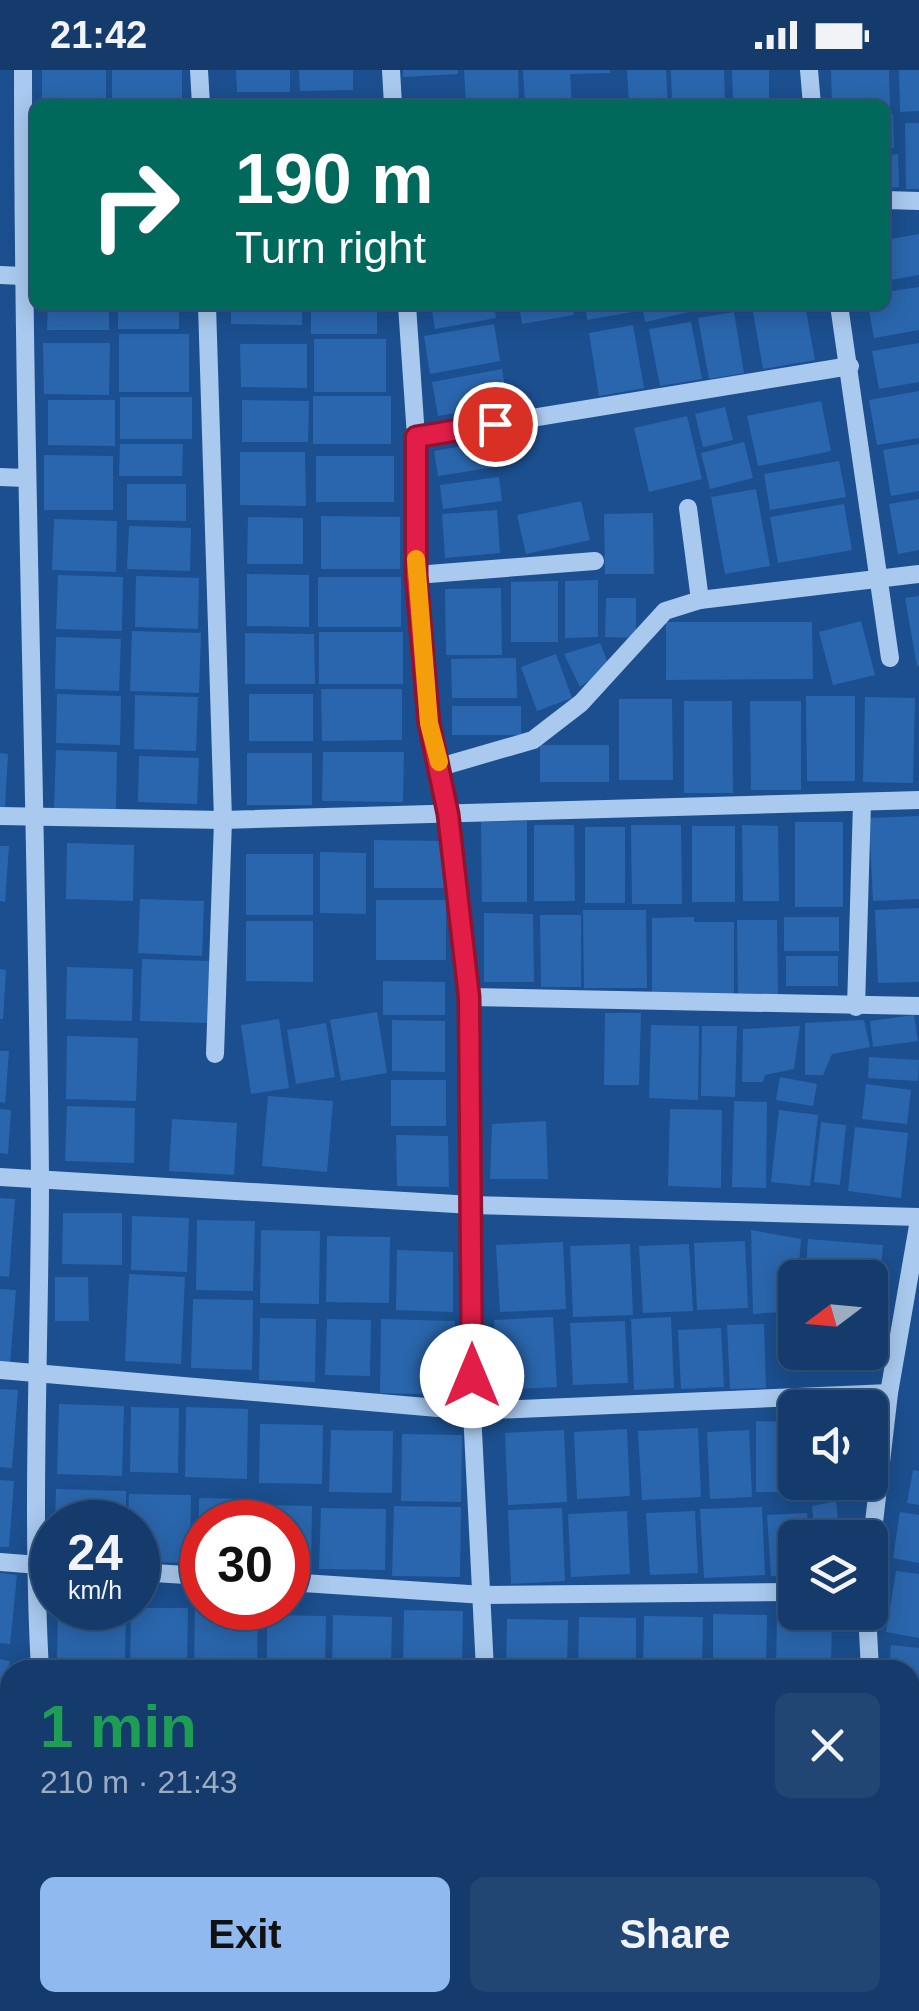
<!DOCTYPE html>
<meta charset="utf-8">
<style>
:root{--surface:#143b6b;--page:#214673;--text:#f1f3f6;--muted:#9dadc1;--line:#33557e;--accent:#90b9f0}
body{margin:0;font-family:Helvetica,sans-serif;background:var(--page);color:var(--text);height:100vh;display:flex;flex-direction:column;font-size:38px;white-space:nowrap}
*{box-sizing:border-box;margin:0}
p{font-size:32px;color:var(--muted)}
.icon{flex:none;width:55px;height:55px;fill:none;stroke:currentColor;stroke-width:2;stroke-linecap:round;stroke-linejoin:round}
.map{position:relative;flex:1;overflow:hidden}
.sheet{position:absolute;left:0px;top:1590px;width:920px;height:352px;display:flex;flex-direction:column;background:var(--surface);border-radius:30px 30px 0 0;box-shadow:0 5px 25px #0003,0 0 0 2px var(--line)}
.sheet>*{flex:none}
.guide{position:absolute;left:30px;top:30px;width:860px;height:210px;border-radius:15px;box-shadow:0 5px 25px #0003,0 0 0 2px var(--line);background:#00695c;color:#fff;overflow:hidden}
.needle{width:65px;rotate:254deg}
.buttons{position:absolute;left:778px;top:1190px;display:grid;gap:20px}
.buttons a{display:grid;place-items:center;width:110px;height:110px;border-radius:15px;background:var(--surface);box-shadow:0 5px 25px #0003,0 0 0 2px var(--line);font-size:50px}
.speed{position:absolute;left:30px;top:1430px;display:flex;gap:20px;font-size:50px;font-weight:700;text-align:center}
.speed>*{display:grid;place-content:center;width:130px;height:130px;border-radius:50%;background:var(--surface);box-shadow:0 5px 25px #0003,0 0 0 2px var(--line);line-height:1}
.speed small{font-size:25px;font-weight:400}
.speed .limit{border:15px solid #d22;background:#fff;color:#111}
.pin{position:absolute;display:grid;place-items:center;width:85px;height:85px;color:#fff;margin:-42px;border:5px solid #fff;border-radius:50%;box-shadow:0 2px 10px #0007}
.me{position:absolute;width:110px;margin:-55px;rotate:0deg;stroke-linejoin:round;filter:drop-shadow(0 0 8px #0008)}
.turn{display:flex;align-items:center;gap:35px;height:210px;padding:0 40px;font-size:45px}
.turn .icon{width:130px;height:130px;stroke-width:2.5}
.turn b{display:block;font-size:70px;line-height:85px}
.round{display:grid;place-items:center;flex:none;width:105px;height:105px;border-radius:15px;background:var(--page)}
.summary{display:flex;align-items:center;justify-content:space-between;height:170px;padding:0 40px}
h1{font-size:60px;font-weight:700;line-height:75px;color:#1e9e55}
.button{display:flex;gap:20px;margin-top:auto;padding:20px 40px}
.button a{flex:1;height:115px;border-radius:15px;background:var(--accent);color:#111;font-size:40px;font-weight:700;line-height:115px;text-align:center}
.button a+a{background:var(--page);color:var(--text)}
.status{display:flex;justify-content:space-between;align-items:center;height:70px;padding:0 50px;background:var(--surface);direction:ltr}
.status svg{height:28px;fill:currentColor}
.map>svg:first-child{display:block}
.building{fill:#2a66ad}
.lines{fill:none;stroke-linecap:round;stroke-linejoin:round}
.minor{stroke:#a9c9ee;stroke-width:18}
.major{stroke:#f0f6ff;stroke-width:25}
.route-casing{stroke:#92132f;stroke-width:25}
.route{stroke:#e11d48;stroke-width:18}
.slow{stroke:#f59e0b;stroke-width:18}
</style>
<div class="status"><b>21:42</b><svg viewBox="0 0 49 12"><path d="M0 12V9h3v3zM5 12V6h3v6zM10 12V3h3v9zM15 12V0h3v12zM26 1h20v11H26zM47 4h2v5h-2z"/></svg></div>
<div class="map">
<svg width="919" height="1941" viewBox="0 0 919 1941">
<rect width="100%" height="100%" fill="#1b4f8f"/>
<!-- building -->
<g class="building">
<rect x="42" y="0" width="64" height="28"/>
<rect x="112" y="0" width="70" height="28"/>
<polygon points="236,0 290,0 290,22 237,22"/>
<polygon points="299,0 353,0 353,20 300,21"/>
<polygon points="403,0 458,0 458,4 403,7"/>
<polygon points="464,0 518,0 519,35 466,35"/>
<polygon points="523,0 610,0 610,3 570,4 572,35 525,35"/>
<polygon points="627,0 666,0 668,35 629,35"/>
<polygon points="671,0 724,0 725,34 672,35"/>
<polygon points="732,0 769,0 769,30 733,30"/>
<polygon points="831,0 889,0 890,36 832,35"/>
<polygon points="899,0 919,0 919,41 900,42"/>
<polygon points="885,44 893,44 894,78 885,78"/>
<polygon points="905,53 919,53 919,119 906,119"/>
<polygon points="898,84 899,117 885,118 885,85"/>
<polygon points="919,164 919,205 885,211 885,170"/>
<polygon points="919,217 919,260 874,268 868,235 885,235 885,222"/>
<polygon points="48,235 109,235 109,260 47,260"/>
<rect x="118" y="235" width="61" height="24"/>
<polygon points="231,235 302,235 302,255 231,254"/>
<rect x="311" y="235" width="66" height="29"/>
<polygon points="431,235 494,235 496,248 435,259"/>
<polygon points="519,235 572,235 574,245 522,254"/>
<polygon points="585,235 632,235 633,242 587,250"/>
<polygon points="642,235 711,235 711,237 645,252"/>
<polygon points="805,235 815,290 763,299 753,242"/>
<polygon points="734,242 744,303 709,309 698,248"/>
<polygon points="691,252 702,309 660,316 649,259"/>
<polygon points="494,254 500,291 430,304 424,266"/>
<polygon points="633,255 644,318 599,326 589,263"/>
<rect x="119" y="264" width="70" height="58"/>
<rect x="314" y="269" width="72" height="53"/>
<polygon points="43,273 110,273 109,325 44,324"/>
<polygon points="919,273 919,312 879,319 872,281"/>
<polygon points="240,274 307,274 307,318 241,317"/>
<polygon points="502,299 508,334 438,346 432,312"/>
<polygon points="919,321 919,368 877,375 869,330"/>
<rect x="313" y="326" width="78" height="48"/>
<rect x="120" y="327" width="72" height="42"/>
<polygon points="48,330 115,330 115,376 48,375"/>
<polygon points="242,330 309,331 308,372 242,372"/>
<polygon points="821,331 831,381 758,396 747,346"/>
<polygon points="725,337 733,370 703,377 695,344"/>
<polygon points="687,346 702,409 649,422 634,358"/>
<polygon points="498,370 502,396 438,406 434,381"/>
<polygon points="744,372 753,408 710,419 701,383"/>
<polygon points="120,374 183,374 182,406 119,406"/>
<polygon points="919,374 919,421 891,426 883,380"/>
<polygon points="240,382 305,382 306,436 240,435"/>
<polygon points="44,385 113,386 113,440 44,440"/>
<rect x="316" y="386" width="78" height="46"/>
<polygon points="839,391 846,427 770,440 764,404"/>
<polygon points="499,407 502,431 443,439 440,415"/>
<polygon points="127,414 186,414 186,451 127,450"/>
<polygon points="756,419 770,496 725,504 711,427"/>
<polygon points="919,429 919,480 898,484 889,434"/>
<polygon points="581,431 590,470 526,484 517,445"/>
<polygon points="844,434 852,480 778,493 770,447"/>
<polygon points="497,440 500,483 445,488 442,444"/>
<polygon points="653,443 654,504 605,504 604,444"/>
<polygon points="321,446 400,447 400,499 321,499"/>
<polygon points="248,447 303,448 303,494 247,494"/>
<polygon points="54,449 117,451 116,502 52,500"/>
<polygon points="129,456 191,458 190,501 127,499"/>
<polygon points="247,504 309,505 309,557 247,556"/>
<polygon points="58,505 123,507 122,561 56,559"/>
<polygon points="136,506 199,508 198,559 135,557"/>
<rect x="318" y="507" width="83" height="50"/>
<polygon points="598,510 598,567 565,568 565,511"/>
<polygon points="558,511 558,572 511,572 511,512"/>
<polygon points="501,518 502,585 446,585 445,519"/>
<polygon points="919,526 919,596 917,596 905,528"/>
<polygon points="606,528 636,528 636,568 605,567"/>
<polygon points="861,551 875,605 833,615 819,562"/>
<polygon points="666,552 812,552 813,609 666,610"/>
<polygon points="132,561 201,563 199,623 130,621"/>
<rect x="319" y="562" width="84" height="52"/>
<polygon points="245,563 314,564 315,614 245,614"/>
<polygon points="56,567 121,569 119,621 55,619"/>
<polygon points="600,573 609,596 580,617 564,584"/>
<polygon points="556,584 572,628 537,641 521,597"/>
<polygon points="516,588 517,628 452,628 451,589"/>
<polygon points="321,619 402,619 402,670 322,671"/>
<polygon points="57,624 121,626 120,675 56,673"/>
<rect x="249" y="624" width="64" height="47"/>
<polygon points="135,625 198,627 196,681 134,679"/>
<polygon points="806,626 855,626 855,711 807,711"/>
<polygon points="865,627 915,628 913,713 863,712"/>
<polygon points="619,629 672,629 673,710 619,710"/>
<polygon points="684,631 732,631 733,723 684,723"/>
<polygon points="750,631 801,631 801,720 751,720"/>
<rect x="452" y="636" width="69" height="29"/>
<rect x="540" y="675" width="69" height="37"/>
<polygon points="56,680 117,682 116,740 54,738"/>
<polygon points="323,682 404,682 403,732 322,731"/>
<polygon points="0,683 8,684 5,737 0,737"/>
<rect x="247" y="683" width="65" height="52"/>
<polygon points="139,686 199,688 197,734 138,732"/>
<polygon points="919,746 919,829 873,831 869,748"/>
<polygon points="527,751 527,832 482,832 481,752"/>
<rect x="795" y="752" width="48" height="85"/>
<polygon points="534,755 574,755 575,831 534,831"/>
<polygon points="631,755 681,755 682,834 632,834"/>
<polygon points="742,755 778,756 779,831 743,831"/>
<rect x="692" y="756" width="43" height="76"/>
<rect x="585" y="757" width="40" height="76"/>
<polygon points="374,770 445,771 445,818 374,818"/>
<polygon points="67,773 134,775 133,831 66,829"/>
<polygon points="0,776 9,776 5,832 0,831"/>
<polygon points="320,782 366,783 366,844 320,843"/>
<rect x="246" y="784" width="67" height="61"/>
<polygon points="140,829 204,831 202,886 138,883"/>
<rect x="376" y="830" width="70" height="60"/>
<polygon points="919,838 919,912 878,913 875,840"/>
<polygon points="583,840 646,840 647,918 584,918"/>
<polygon points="484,843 533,844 534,912 484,912"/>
<polygon points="540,845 581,845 581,917 541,917"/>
<polygon points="694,847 694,852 734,852 734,926 652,922 652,848"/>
<rect x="784" y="847" width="55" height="34"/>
<polygon points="737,850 777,850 778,927 738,927"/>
<polygon points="246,851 313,851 313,912 246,911"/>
<rect x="786" y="886" width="52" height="30"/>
<polygon points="142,889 210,891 208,953 140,951"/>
<polygon points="67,897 133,899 132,951 66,949"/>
<polygon points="0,899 6,900 3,949 0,949"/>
<polygon points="383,911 445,912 445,945 383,945"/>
<polygon points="377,942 387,1003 341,1011 330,950"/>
<polygon points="605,943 641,943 639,1015 604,1015"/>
<polygon points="914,945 918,971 873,977 870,951"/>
<polygon points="279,949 289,1018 251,1024 241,955"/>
<polygon points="392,950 445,951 445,1002 392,1001"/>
<polygon points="864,950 870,977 832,984 823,1005 805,1005 805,953"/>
<polygon points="326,953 335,1007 296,1014 287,960"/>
<polygon points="651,955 699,956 698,1030 649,1028"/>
<polygon points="702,956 737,956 735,1027 701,1026"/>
<polygon points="800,956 794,999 765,1005 763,1012 742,1012 743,959"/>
<polygon points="67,966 138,968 136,1031 66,1029"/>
<polygon points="0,981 9,981 5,1033 0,1032"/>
<polygon points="869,987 919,990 918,1011 868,1008"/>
<polygon points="780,1007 817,1014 813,1036 776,1030"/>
<rect x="391" y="1010" width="55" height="46"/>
<polygon points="866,1014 911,1020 907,1054 862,1049"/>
<polygon points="268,1026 333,1031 327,1102 262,1096"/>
<polygon points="734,1031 767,1032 766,1118 732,1117"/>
<polygon points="67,1036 135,1038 134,1093 65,1091"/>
<polygon points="0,1039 11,1040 8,1084 0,1083"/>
<polygon points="670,1039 722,1040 721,1118 668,1116"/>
<polygon points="779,1040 818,1045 810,1116 771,1112"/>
<polygon points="172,1049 237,1053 234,1105 169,1101"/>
<polygon points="546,1051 548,1109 490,1109 492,1054"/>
<polygon points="821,1052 846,1055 840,1115 814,1112"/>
<polygon points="855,1057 908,1063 901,1128 848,1121"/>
<polygon points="396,1065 448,1066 449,1117 397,1116"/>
<polygon points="0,1128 15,1129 9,1207 0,1206"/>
<polygon points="63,1143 122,1143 122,1195 62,1194"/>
<polygon points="132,1146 189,1148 187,1202 131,1200"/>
<polygon points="197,1150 255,1151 253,1221 196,1220"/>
<polygon points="261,1160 320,1161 319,1234 260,1233"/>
<polygon points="751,1160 801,1169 795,1241 753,1244"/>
<polygon points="327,1166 390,1167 389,1233 326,1232"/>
<polygon points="808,1169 883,1175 878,1235 870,1234 870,1208 805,1208"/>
<polygon points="745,1171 748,1238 697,1240 694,1173"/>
<polygon points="563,1172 566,1239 500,1242 496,1175"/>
<polygon points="630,1174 633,1245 573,1247 570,1176"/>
<polygon points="689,1174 693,1241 643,1243 639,1176"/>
<polygon points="397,1180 453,1182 453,1242 396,1240"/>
<polygon points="129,1204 185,1207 181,1294 125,1291"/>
<polygon points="55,1207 88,1207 89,1251 55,1251"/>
<polygon points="0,1219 16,1220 10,1293 0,1292"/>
<polygon points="193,1229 253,1230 252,1300 191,1298"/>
<polygon points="553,1247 557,1317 497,1320 494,1250"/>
<polygon points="671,1247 674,1318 634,1320 631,1249"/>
<polygon points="260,1248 316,1249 315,1312 259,1310"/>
<polygon points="327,1249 371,1250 370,1306 325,1305"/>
<polygon points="381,1249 455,1251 453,1325 380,1323"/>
<polygon points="625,1251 628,1313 573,1315 570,1253"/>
<polygon points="764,1254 766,1318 730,1319 727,1255"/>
<polygon points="721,1258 724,1317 681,1319 678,1260"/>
<polygon points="0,1319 18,1320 12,1398 0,1397"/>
<polygon points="59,1334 124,1336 122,1406 57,1404"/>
<polygon points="131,1337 179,1338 178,1403 130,1402"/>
<polygon points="186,1337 248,1339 247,1409 185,1407"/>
<polygon points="756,1351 795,1352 796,1422 756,1422"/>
<polygon points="260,1354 323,1355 322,1414 259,1413"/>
<polygon points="698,1358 701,1427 642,1430 638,1361"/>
<polygon points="627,1359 630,1426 577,1429 574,1362"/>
<polygon points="331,1360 393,1361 392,1423 329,1422"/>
<polygon points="564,1360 567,1432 508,1435 505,1363"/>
<polygon points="749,1360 752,1427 710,1429 707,1362"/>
<polygon points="402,1364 462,1365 461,1432 401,1431"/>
<polygon points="913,1400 919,1401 919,1435 907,1433"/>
<polygon points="0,1410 14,1411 9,1477 0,1477"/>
<rect x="801" y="1412" width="47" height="6"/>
<polygon points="56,1419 126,1421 126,1452 55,1452"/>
<polygon points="129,1424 191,1425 190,1493 138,1492 138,1452 128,1452"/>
<polygon points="199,1428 256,1429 255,1452 202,1452 202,1494 198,1494"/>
<polygon points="836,1431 840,1468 815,1468 812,1436"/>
<polygon points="266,1435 312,1436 311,1499 288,1498 288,1452 266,1452"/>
<polygon points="394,1436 461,1437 460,1507 392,1506"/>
<polygon points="762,1437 765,1505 704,1508 700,1439"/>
<polygon points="321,1438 386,1439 385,1500 319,1499"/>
<polygon points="562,1438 565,1511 511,1514 508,1440"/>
<polygon points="627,1441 630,1504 571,1507 568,1444"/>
<polygon points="695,1441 698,1503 650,1505 646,1443"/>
<polygon points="900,1442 919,1445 919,1493 893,1488"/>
<polygon points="807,1443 809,1468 795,1468 795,1505 771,1506 767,1445"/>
<polygon points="896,1501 919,1504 919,1568 886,1562"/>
<polygon points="0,1503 17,1505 10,1574 0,1573"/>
<polygon points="195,1532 202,1532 202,1538 258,1538 257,1600 194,1600"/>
<polygon points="58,1538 126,1538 125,1592 57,1590"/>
<polygon points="131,1538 188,1538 187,1600 130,1599"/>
<polygon points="404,1540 463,1541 462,1600 403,1600"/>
<polygon points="713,1544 767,1545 766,1600 713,1600"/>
<polygon points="777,1544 832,1545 831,1600 776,1600"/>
<polygon points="267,1545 326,1546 325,1600 267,1600"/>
<polygon points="333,1545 392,1547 391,1600 332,1600"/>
<polygon points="644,1546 703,1547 702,1600 643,1600"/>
<polygon points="579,1547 636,1548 636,1600 578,1600"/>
<polygon points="507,1549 568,1550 567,1600 506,1600"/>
<polygon points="891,1575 919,1578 919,1610 910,1610 910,1600 889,1600"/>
<polygon points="0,1589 10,1591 2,1632 0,1632"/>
<polygon points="919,1620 919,1652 910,1653 910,1621"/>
<rect x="910" y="1660" width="9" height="44"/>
<polygon points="4,1881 10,1881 10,1932 75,1932 74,1941 0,1941"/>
<polygon points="84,1932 142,1932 141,1941 84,1941"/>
<polygon points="146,1932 220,1932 220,1941 145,1941"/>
<polygon points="244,1932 291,1932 291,1941 243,1941"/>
<polygon points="303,1932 438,1932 437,1941 302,1941"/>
<polygon points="484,1932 554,1932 610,1935 609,1941 484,1941"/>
</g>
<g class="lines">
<!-- minor -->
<g class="minor">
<path d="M23,0C23,370 37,740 40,1110C40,1273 31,1436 40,1600"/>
<polyline points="199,0 201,35"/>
<polyline points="391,0 393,35"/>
<polyline points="809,0 812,35"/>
<polyline points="885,130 919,131"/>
<polyline points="0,205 23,206"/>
<polyline points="207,235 223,750 215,984"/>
<polyline points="407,235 416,367 416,505 429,653 447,744 469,927 472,1341 485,1600"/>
<polyline points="839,235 890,588"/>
<polyline points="416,367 850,296"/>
<polyline points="0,407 25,408"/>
<polyline points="688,438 700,530"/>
<polyline points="416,505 595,491"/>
<polyline points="440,697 533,670 581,633 665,541 700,530 919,504"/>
<polyline points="0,746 223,750 919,730"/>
<polyline points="469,927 919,936"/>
<polyline points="856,937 862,733"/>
<polyline points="0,1107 472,1135 919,1147"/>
<polyline points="0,1300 472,1341 889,1323"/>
<polyline points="870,1487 889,1323 919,1150"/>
<polyline points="0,1492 52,1496"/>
<polyline points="138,1502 202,1506"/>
<polyline points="288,1512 484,1525 795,1522"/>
<polyline points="867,1542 870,1600"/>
<polyline points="910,1735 919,1740"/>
<polyline points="460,1932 460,1941"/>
<polyline points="903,1932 904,1941"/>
</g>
<!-- major -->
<g class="major">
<polyline points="0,1793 10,1797"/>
<polyline points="0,1825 10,1829"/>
<polyline points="749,1932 769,1941"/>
<polyline points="831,1932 852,1941"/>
</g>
</g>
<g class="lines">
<!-- route casing -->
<g class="route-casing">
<polyline id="route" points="472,1306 469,927 448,744 429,653 416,505 416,367 495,354"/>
</g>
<!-- route -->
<use href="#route" class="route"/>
<!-- slow -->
<polyline class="slow" points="416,489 429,653 439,692"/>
</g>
</svg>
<div class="buttons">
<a><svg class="needle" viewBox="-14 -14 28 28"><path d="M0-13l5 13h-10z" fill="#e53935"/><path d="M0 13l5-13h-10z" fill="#9dadc1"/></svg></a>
<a><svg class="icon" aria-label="sound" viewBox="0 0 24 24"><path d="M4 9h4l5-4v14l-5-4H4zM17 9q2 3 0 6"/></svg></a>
<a><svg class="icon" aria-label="layers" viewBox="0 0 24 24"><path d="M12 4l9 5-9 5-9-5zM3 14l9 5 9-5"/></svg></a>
</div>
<div class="speed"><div>24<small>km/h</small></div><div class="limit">30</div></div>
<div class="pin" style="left:495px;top:354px;background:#d93025"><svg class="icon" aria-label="arrive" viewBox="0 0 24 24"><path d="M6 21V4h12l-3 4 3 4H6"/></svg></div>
<svg class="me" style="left:472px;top:1306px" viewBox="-20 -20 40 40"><circle r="19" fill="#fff"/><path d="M0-13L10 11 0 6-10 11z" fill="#e11d48"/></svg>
<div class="guide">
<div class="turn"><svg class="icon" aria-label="right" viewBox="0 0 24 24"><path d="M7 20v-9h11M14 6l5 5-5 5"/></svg><div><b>190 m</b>Turn right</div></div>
</div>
<section class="sheet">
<div class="summary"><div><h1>1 min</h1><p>210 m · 21:43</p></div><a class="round"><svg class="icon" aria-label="close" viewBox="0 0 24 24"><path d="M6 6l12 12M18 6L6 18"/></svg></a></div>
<div class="button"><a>Exit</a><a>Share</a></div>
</section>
</div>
